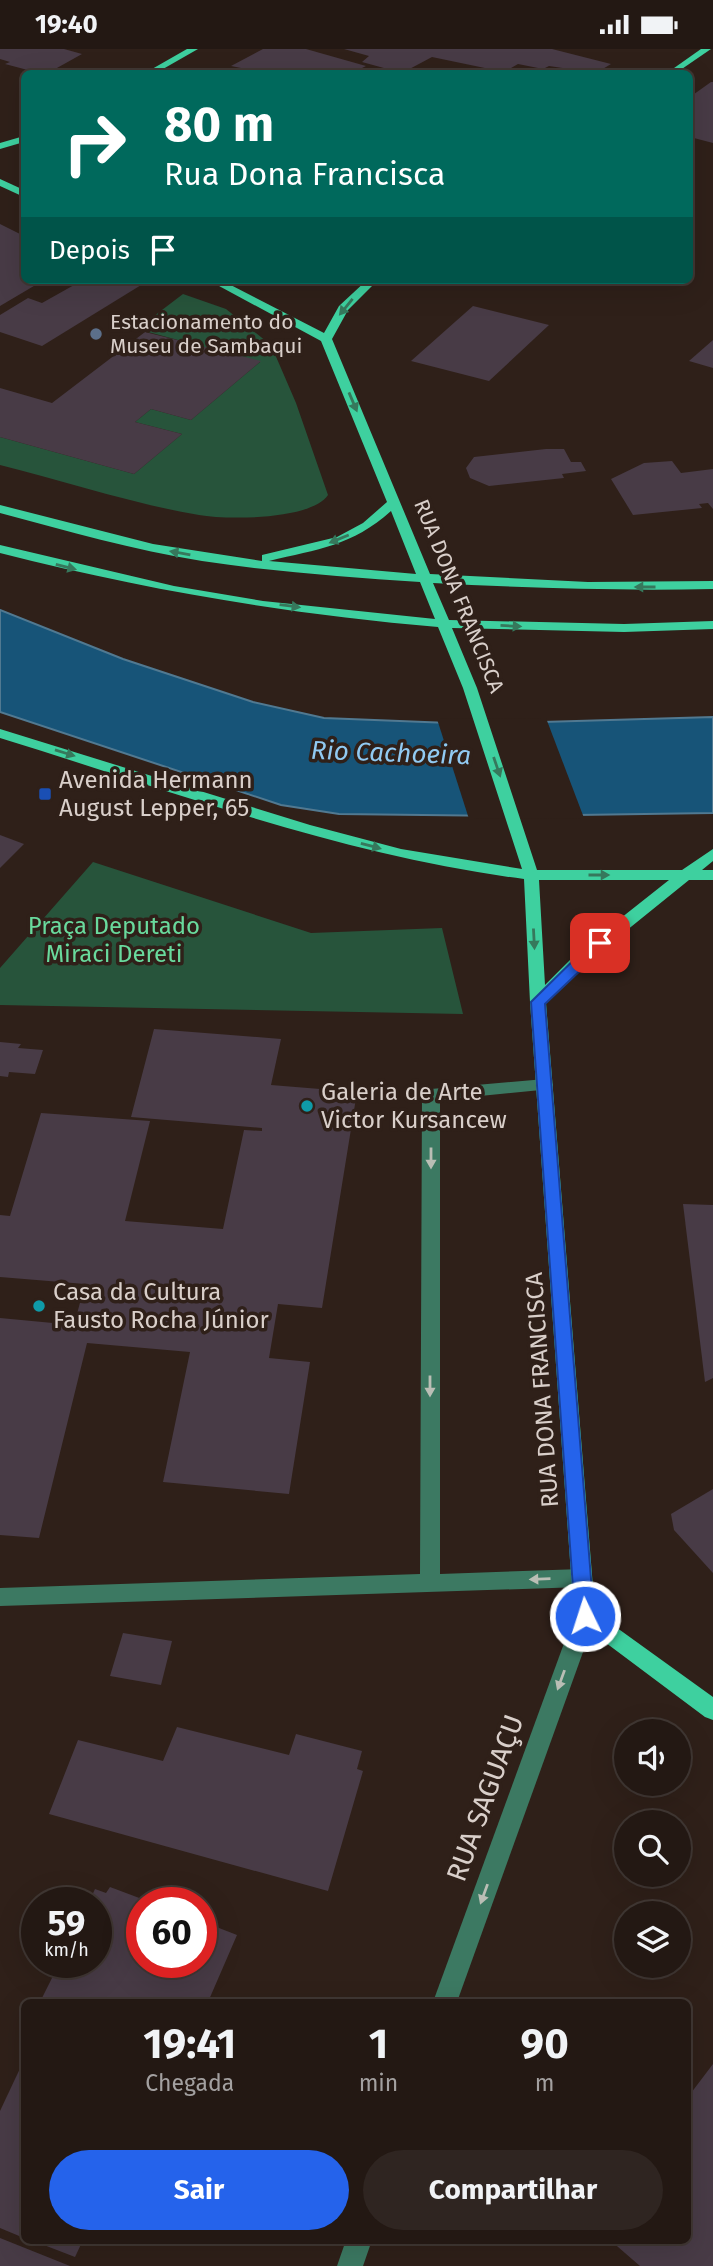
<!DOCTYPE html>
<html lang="pt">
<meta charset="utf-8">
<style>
:root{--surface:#231813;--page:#2f2521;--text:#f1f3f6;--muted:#a3a0a0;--line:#403733;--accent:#2563eb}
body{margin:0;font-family:"Fira Sans",sans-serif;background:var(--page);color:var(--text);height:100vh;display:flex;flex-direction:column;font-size:26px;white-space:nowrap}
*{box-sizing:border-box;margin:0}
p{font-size:23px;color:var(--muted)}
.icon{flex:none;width:38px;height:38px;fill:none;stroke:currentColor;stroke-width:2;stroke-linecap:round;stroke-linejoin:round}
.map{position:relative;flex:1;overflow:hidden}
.drawer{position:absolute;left:21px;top:1950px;width:670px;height:245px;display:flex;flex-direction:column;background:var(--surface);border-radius:10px;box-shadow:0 7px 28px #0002,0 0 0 2px var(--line)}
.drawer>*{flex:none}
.top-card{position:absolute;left:21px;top:21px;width:672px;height:214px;border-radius:10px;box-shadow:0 7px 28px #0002,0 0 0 2px var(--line);background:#00695c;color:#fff;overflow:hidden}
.controls{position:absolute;left:614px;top:1670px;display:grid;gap:14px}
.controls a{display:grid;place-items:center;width:77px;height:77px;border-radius:50%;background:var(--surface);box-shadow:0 7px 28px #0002,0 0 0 2px var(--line);font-size:35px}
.speed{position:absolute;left:21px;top:1838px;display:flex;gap:14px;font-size:35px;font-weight:700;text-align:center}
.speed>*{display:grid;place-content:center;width:91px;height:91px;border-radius:50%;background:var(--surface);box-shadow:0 7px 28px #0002,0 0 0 2px var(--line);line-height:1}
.speed small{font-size:18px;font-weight:400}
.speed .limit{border:10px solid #d22;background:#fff;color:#111}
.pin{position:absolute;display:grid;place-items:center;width:60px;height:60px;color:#fff;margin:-30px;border-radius:14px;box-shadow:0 4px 10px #0006}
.me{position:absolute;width:77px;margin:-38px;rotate:356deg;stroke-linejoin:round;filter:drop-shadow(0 0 5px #0008)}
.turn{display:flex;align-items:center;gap:24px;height:147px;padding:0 28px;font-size:32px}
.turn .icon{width:91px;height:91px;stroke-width:2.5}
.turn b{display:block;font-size:49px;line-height:60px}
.then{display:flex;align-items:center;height:66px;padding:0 28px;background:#0003;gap:14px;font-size:26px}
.eta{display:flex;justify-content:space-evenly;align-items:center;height:119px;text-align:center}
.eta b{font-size:42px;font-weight:700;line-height:49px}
.cta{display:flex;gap:14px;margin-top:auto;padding:14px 28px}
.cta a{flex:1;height:80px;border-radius:42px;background:var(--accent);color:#fff;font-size:28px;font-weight:700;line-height:80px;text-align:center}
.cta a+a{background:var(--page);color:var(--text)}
.status{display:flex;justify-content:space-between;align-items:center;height:49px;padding:0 35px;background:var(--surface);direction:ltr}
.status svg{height:19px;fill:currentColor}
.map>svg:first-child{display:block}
.green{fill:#27543b}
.water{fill:#175478;stroke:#517991;stroke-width:2}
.pier{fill:#2f2019}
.building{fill:#483b46}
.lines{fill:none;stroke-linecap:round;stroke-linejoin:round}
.minor{fill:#3c7962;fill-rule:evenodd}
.major{fill:#3ed09f;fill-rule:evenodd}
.oneway{fill:#36785c}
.oneway2{fill:#babeb5}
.route{fill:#2563eb;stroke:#184099;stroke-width:2}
.service-dot{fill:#5c6f8a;stroke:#2f2019;stroke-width:2.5}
.transit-dot{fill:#1a4fb4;stroke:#2f2019;stroke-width:2.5}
.culture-dot{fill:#0f9aa8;stroke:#2f2019;stroke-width:2.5}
.labels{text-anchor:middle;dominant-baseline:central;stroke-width:7;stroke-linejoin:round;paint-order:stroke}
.far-poi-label{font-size:21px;fill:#d9cfca;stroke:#2f2019;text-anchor:start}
.far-street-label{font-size:21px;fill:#d9cfca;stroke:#2f2019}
.poi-label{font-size:24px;fill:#d9cfca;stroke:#2f2019;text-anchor:start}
.park-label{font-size:24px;fill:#69da9d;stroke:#2f2019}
.street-label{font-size:24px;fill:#d9cfca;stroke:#2f2019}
.water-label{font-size:26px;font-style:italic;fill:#91caf2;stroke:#2f2019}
.near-street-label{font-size:28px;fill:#d9cfca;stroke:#2f2019}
</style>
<div class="status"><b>19:40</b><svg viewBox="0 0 49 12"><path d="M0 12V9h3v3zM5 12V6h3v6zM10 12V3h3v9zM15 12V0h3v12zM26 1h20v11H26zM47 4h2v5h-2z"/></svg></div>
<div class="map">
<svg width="713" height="2217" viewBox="0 0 713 2217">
<rect width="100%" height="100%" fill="#2f2019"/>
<!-- green -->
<g class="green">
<path d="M183,245L226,260L271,296L296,354L328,446C311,471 228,471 199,466C133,455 65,432 0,416V388L134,425L182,385L135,373L151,360L191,371L260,313L137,280Z"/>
<polygon points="93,813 311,884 442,879 463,965 0,956 0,919"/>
</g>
<!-- water -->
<polygon class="water" points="0,561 123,610 253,653 324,669 475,675 713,668 713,764 508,767 339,765 281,756 0,663"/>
<!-- pier -->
<polygon class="pier" points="546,669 584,769 469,770 437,670"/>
<!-- building -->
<g class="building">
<polygon points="0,0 64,0 82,5 48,24 39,24 5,15 10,13 0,10"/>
<polygon points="263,0 306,0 366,17 352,24 266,24 231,17"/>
<polygon points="344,0 552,0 611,15 596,24 549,17 543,20 518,15 504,23 432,8 402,24 362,13 369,7"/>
<polygon points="711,33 713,33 713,94 690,88 690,48"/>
<polygon points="0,175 24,187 24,231 44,231 0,257"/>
<polygon points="83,231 146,233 42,297 0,283 0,266 28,249 42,254"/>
<polygon points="473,257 549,276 489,332 411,312"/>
<polygon points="145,283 261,312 191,371 151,360 135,373 182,385 134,425 0,388 0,339 52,354"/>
<polygon points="713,291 713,319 689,312"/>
<polygon points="546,400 564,400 571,413 581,413 586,422 562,425 564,429 489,437 470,429 466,419 474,408"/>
<polygon points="672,412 681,424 713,420 713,460 708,454 699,455 702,459 633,466 611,430 644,414"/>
<polygon points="0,786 24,795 0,819"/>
<polygon points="154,980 281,990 271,1036 357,1043 322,1259 278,1255 269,1309 310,1313 289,1445 163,1433 190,1303 87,1294 39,1489 0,1486 0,1269 74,1276 85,1235 0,1228 0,1166 10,1167 41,1064 150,1072 125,1172 223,1180 244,1081 262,1082 262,1079 131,1068"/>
<polygon points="0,993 21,995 18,999 43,1001 35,1025 9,1023 8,1028 0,1027"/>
<polygon points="683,1155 713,1156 713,1329 705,1333"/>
<polygon points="713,1440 713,1524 674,1481 671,1465"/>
<polygon points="123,1584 172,1592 161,1636 110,1627"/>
<polygon points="177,1678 289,1706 296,1685 362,1702 357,1720 363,1722 328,1842 49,1765 78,1691 163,1712"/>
<polygon points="110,1838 150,1853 142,1853 142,1913 201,1913 201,1872 237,1886 208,1953 40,1953 60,1913 96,1913 96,1853 89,1853 95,1840 106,1844"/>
<polygon points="24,2011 24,2189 0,2179 0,2062"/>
<polygon points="713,2015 713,2217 640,2217 610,2191 688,2191 688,2048"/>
<polygon points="0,2189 70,2217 0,2217"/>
<polygon points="31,2191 83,2191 75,2208"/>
</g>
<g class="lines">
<!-- minor -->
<g class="minor">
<polygon points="545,1030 551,1032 553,1036 551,1040 440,1051 440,1525 582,1520 589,1523 592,1529 589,1535 582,1538 0,1557 0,1539 420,1525 422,1046 431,1040"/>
<polygon points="585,1558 592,1561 596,1567 457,1953 433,1953 574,1567 578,1561"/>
<polygon points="346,2191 372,2191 363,2217 337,2217"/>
</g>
<!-- major -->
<g class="major">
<polygon points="187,0 198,0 156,24 145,24"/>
<polygon points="701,0 711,0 676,24 667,24"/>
<polygon points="24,87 24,93 0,100 0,94"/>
<polygon points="0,130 24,141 24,148 0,137"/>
<path d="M208,231H221L324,284L339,257L367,231H378L348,261L332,290L430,525L588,533L713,532V540C619,542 526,539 433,534L449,571L624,575L713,572V580L624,583L452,579L477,639L537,821H682L713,800V812L702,821H713V831H689L590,911L546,954L595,1563L713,1648V1671L705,1668L578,1573L574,1567L530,953L524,830C344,807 172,742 0,689V680L310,776L401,800L522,820L463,639L438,578C289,565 145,541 0,504V496L174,537L263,552L435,570L420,533C347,528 274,523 202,512C134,501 67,482 0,464V456L153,495L262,512V506L337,488L363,474L387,453L321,292ZM391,462L416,525L269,512C318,500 352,497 391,462ZM539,831H669L578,903L545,936Z"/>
</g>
</g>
<!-- one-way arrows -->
<defs><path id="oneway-solid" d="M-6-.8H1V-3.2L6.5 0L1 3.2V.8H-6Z" transform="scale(1.75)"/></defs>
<g class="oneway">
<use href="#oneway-solid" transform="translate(346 258) rotate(129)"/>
<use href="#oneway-solid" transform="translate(353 353) rotate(67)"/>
<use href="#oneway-solid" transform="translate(339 490) rotate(158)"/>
<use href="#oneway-solid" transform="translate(180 504) rotate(-170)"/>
<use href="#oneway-solid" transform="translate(66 518) rotate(14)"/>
<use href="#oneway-solid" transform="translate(645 538) rotate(180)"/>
<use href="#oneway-solid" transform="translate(290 557) rotate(7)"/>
<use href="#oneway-solid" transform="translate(511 577) rotate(3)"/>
<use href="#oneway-solid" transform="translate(65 704) rotate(17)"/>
<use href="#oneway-solid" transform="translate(497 718) rotate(71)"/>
<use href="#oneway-solid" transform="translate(371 797) rotate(15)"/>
<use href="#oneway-solid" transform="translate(599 826)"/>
<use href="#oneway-solid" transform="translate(534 890) rotate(87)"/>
</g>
<g class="oneway2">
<use href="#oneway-solid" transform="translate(431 1109) rotate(90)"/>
<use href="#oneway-solid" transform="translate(430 1337) rotate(90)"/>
<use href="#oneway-solid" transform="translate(540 1530) rotate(178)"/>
<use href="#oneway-solid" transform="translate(561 1631) rotate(110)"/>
<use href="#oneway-solid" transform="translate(484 1845) rotate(110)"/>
</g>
<!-- route -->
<polygon class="route" points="600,889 606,890 608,894 606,897 545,955 594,1567 592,1573 585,1576 578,1573 575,1567 531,953 595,890"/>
<!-- markers -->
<circle class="service-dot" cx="96" cy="285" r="7"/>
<rect class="transit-dot" x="38" y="738" width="14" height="14" rx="3.5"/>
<g class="culture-dot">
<circle cx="307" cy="1057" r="7"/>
<circle cx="39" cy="1257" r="7"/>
</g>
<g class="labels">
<!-- far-poi labels -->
<g class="far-poi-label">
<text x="110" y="273">Estacionamento do<tspan x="110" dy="24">Museu de Sambaqui</tspan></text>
</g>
<!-- far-street labels -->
<g class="far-street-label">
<text transform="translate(459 547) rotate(68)">RUA DONA FRANCISCA</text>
</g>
<!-- poi labels -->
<g class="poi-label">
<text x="59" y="731">Avenida Hermann<tspan x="59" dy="28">August Lepper, 65</tspan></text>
<text x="321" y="1043">Galeria de Arte<tspan x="321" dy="28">Victor Kursancew</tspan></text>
<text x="53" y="1243">Casa da Cultura<tspan x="53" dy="28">Fausto Rocha Júnior</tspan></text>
</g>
<!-- park labels -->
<g class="park-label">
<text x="114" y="877">Praça Deputado<tspan x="114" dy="28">Miraci Dereti</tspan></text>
</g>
<!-- street labels -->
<g class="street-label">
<text transform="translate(542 1341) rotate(-94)">RUA DONA FRANCISCA</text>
</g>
<!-- water labels -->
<g class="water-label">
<text transform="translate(391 704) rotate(2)">Rio Cachoeira</text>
</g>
<!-- near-street labels -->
<g class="near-street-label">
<text transform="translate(485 1749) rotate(-70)">RUA SAGUAÇU</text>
</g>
</g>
</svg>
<div class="controls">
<a><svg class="icon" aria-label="sound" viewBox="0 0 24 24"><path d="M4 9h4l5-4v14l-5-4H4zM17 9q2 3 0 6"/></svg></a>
<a><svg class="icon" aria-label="search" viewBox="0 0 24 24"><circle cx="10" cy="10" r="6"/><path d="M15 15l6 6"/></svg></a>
<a><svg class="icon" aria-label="layers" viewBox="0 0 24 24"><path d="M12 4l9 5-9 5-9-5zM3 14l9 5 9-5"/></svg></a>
</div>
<div class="speed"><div>59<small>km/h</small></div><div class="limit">60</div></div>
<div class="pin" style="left:600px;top:894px;background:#d93025"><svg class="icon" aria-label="arrive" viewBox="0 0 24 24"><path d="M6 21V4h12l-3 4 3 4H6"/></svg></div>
<svg class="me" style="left:585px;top:1567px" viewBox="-20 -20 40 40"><circle r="17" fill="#2563eb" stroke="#fff" stroke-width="3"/><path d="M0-11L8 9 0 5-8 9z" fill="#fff"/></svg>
<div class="top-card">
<div class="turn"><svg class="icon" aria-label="right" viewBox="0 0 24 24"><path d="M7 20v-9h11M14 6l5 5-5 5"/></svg><div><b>80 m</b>Rua Dona Francisca</div></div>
<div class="then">Depois<svg class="icon" aria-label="arrive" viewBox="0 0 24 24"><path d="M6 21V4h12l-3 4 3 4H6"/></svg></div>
</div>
<section class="drawer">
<div class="eta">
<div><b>19:41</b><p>Chegada</p></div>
<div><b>1</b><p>min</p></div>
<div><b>90</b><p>m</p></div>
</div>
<div class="cta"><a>Sair</a><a>Compartilhar</a></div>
</section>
</div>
